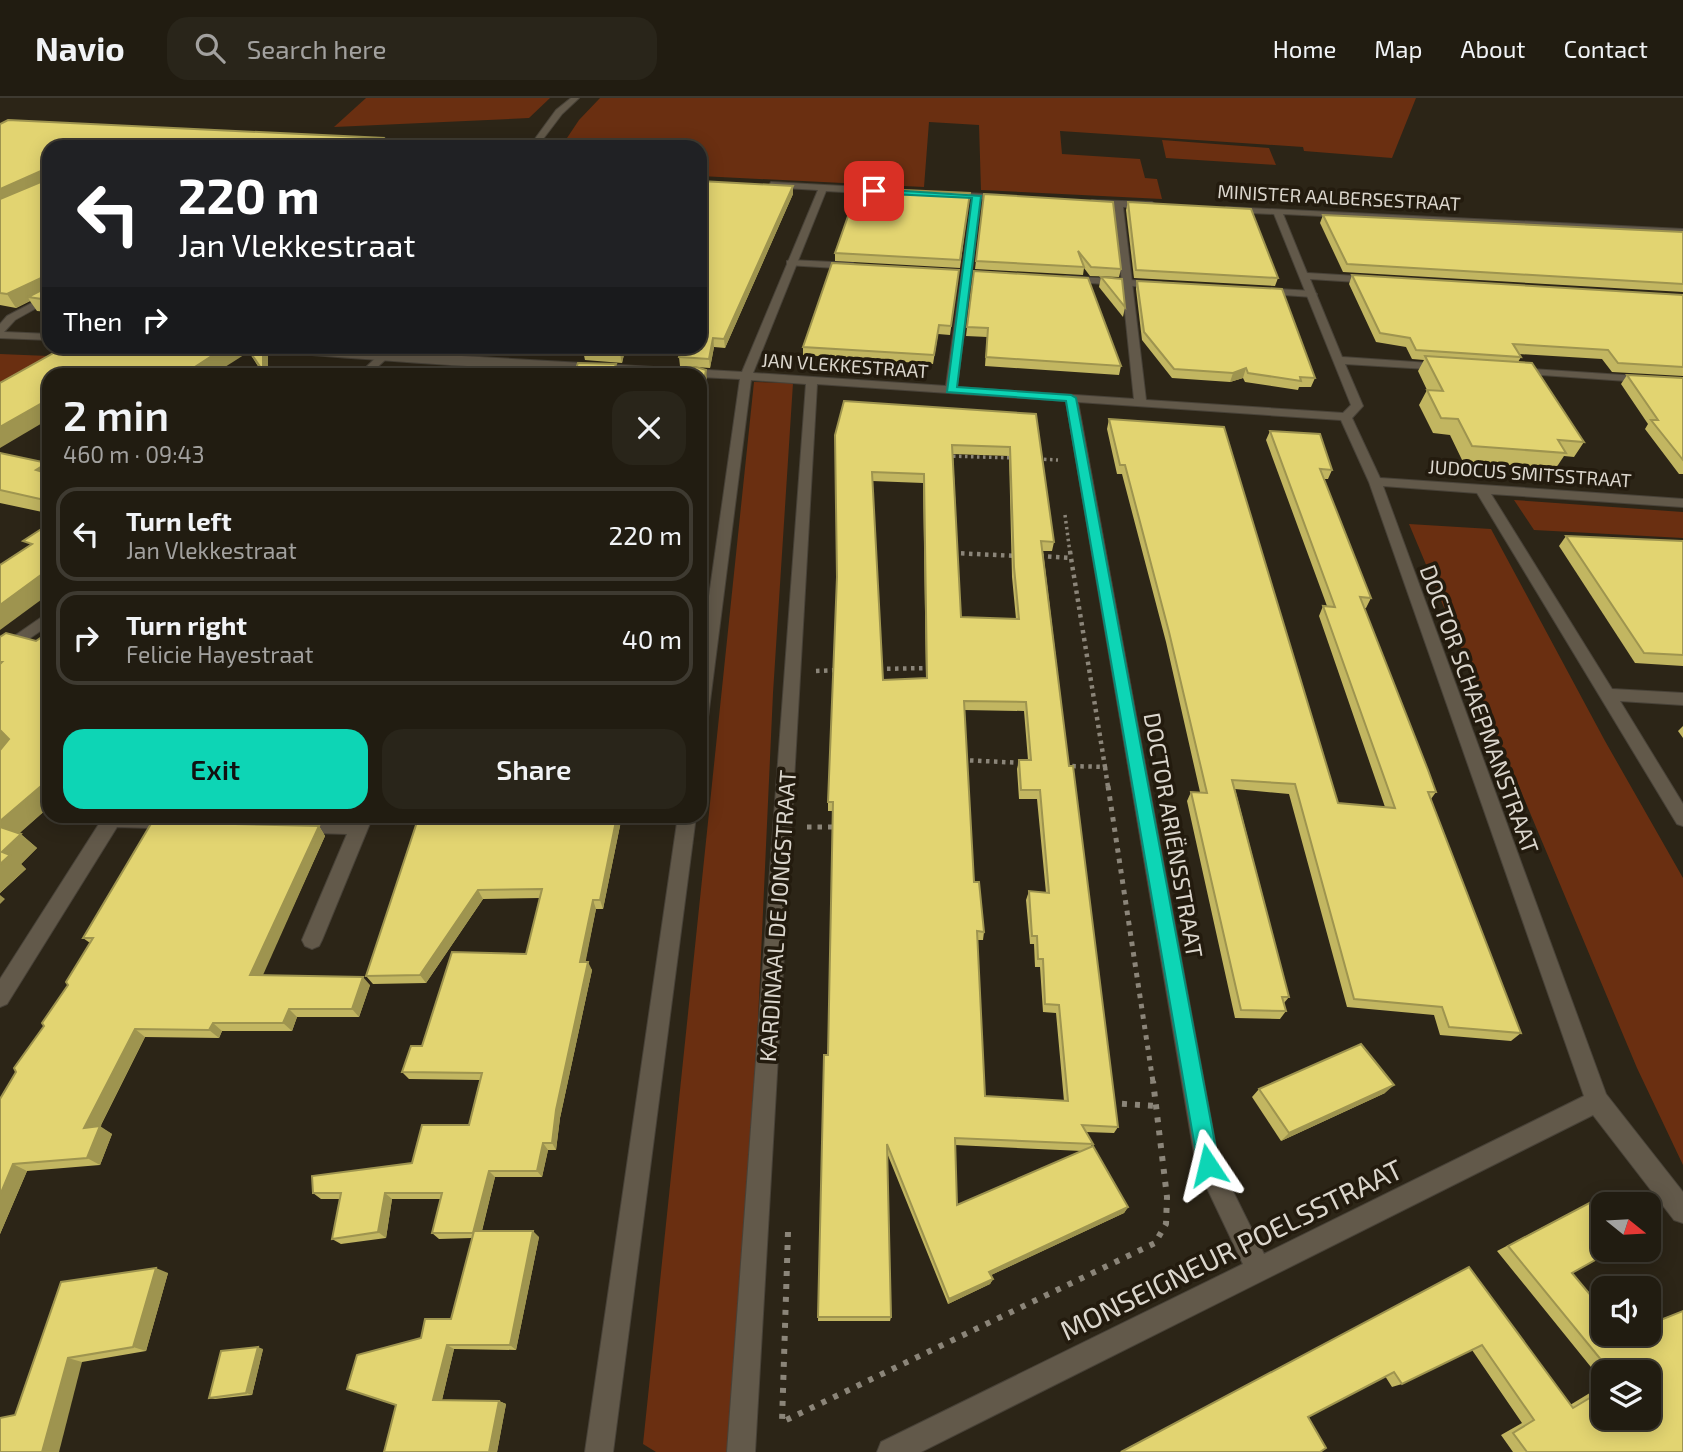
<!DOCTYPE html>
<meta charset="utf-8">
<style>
:root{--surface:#211c11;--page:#29251a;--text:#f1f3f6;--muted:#a2a19f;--line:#3e3a31;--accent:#0dd5b5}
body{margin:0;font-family:"Exo 2",sans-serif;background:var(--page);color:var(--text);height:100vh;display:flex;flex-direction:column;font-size:26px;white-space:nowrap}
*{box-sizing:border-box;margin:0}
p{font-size:23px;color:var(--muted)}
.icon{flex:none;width:38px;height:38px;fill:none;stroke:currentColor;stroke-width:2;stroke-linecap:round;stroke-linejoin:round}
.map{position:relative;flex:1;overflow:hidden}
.drawer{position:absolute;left:42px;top:270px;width:665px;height:455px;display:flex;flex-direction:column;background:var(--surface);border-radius:21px;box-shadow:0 4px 18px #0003,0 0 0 2px var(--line)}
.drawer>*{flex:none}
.guide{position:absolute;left:42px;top:42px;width:665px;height:214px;border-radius:21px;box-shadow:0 4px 18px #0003,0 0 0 2px var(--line);background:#202124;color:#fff;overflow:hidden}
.needle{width:46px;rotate:108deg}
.buttons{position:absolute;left:1591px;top:1094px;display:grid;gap:14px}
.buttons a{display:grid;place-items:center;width:70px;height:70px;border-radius:14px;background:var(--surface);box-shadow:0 4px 18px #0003,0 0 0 2px var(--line);font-size:35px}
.pin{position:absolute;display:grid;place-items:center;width:60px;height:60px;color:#fff;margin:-30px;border-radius:14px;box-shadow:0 4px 10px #0006}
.me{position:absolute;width:77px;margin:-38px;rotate:350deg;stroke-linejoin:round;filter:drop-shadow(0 0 5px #0008)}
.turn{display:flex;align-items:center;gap:24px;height:147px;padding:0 21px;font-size:32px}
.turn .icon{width:91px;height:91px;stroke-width:2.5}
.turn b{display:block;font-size:49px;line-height:60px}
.then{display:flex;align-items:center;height:66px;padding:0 21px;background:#0003;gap:14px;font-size:26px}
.round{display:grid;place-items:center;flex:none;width:74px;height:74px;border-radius:21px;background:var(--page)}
.overview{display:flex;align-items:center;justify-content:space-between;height:119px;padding:0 21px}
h1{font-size:42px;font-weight:600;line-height:52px}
.primary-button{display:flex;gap:14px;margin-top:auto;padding:14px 21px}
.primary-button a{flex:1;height:80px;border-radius:21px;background:var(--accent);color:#111;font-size:28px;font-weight:600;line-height:80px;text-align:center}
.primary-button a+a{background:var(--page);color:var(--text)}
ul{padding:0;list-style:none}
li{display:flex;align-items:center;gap:21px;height:94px;margin:0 14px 10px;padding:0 7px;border:4px solid var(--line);border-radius:21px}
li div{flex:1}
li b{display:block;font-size:26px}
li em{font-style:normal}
header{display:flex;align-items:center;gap:42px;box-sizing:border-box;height:98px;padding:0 35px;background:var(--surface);border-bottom:2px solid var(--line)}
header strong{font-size:33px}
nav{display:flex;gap:38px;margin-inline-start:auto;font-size:24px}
.search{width:490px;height:63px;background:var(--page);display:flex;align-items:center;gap:18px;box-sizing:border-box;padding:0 24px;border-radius:21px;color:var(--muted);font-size:26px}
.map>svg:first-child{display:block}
.green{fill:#6a2f11}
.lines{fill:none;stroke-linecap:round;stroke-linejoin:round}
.service-casing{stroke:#484238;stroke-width:2}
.minor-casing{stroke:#484238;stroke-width:2}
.tertiary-casing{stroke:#484238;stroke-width:2}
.path-far3{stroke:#8b8579;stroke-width:3.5;stroke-dasharray:2.5 3.5;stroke-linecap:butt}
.path-far2{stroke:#8b8579;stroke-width:4.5;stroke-dasharray:3.5 4.5;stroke-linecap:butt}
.path-far1{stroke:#8b8579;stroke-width:5;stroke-dasharray:4.5 6;stroke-linecap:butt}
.path{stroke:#8b8579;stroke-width:6;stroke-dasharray:5 8;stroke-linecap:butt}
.service{fill:#62594a;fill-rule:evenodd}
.minor{fill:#62594a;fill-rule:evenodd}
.tertiary{fill:#62594a;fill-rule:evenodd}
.wall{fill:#c2b661;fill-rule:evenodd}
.shaded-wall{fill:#9e944f}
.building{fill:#e2d471;stroke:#9e944f;stroke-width:2;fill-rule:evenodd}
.route{fill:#0dd5b5;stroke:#088a76;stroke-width:2}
.labels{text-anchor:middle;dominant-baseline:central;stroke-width:7;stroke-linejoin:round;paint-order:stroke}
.far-street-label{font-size:19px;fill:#dbd6cd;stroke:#231b0e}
.street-label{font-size:23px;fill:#dbd6cd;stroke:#231b0e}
.near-street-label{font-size:28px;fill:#dbd6cd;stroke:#231b0e}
</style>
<header>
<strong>Navio</strong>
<div class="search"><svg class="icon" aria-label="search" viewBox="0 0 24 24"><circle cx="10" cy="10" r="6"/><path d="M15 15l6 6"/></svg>Search here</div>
<nav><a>Home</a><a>Map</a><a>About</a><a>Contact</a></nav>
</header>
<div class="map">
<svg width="1683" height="1354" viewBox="0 0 1683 1354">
<rect width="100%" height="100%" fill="#2c2517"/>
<!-- green -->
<g class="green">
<polygon points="366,0 550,0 529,20 334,29"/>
<polygon points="600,0 1416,0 1392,60 1304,53 1303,49 1060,33 1062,56 1140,61 1145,80 1157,81 1162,101 981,92 979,27 929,24 924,89 700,78 700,49 561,49 579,22"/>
<polygon points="1162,42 1269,50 1276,67 1166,60"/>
<polygon points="0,256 73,259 0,301"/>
<polygon points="754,284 793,285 773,595 739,1337 729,1354 656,1354 643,1346"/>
<polygon points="1514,402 1683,414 1683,440 1534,432"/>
<polygon points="1409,426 1491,431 1605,643 1683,780 1683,1067 1637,970"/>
</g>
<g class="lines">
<!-- service casing -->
<g class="service-casing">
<g id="service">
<polygon points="790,162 853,165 858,168 853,171 787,167 787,163"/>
<polygon points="1066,178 1161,184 1166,187 1161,190 1063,183 1063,179"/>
<polygon points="1262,190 1312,193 1317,196 1312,199 1258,195 1257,193"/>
</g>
</g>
<!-- minor casing -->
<g class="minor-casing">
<g id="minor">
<path d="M771,84L879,90L883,93L879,96L826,93L753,275L946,288L972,101L941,97L945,94L1005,97L1009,100L1005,103L981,101L957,289L1134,301L1114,108L1088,105L1092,102L1152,104L1156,107L1155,109H1123L1146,302L1343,315L1351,307L1274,116L1229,114L1225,111L1226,109L1683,131V137L1283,116L1307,175L1373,179L1378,182L1373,185L1310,181L1342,259L1444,266L1450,269L1444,272L1345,266L1363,308L1352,320L1380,380L1683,401V409L1491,396L1612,591L1683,595V607L1620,603L1683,706V728L1677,726L1477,395L1383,388L1606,996L1683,1094V1125L1674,1122L1593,1017L921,1354H877L881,1344L1243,1166L1196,1067L1066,303L817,286L755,1354H727L806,286L751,282L708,619L700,625V561L740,281L700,279V276C545,276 389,263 235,251L230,248H286L742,274L818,92L768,89ZM1078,304L1341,322L1369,384L1584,998L1264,1156L1219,1065Z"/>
<polygon points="49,196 49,203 15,222 4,234 49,236 49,242 0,240 0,226 7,218"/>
<polygon points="1518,270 1683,281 1683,287 1514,275 1512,273"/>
<polygon points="104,718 353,722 355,718 373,718 322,842 319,848 312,851 305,848 302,842 347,736 117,729 7,906 0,909 0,881"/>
<polygon points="678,718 696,718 613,1354 585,1354"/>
</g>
</g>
<!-- tertiary casing -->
<g class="tertiary-casing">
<g id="tertiary">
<polygon points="571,0 579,0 562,16 537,49 529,49 556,12"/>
<polygon points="388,248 400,248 370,276 359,276"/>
<polygon points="49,514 49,527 0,561 0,548"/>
</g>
</g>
<!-- path-far3 -->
<g class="path-far3">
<polyline points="947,358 1015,360"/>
<polyline points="1038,361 1058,362"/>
<polyline points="1065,417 1070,455"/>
</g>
<!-- path-far2 -->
<g class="path-far2">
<polyline points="1070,453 1071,460"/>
<polyline points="953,455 1018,458"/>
<polyline points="1040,458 1071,460 1105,669 1070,668"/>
<polyline points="879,571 930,570"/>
<polyline points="816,573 839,572"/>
<polyline points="962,662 1023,665"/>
<polyline points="1105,669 1108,689"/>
</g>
<!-- path-far1 -->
<g class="path-far1">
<polyline points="1108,688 1153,984"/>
<polyline points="807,729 837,729"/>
</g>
<!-- path -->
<g class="path">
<polyline points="1109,1005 1157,1008"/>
<polyline points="788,1134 782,1324 1155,1145 1166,1126 1167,1099 1153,983"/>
</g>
<!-- service -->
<use href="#service" class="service"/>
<!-- minor -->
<use href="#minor" class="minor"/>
<!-- tertiary -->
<use href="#tertiary" class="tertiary"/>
</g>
<!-- wall -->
<g class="wall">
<polygon points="0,26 383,40 385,46 49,49 49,214 37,213 30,203 16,210 0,207"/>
<polygon points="793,88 793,96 725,250 714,249 710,270 680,268 679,259"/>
<polygon points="970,95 960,170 835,163 835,155"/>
<polygon points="984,96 1121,171 1119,179 1090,178 1084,170 1083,177 975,171"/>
<polygon points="1128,104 1278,180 1275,188 1134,180 1126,112"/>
<polygon points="1323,117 1683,134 1683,194 1343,174 1320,125"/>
<polygon points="974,173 1121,268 1119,277 985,268 987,239 966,238"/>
<polygon points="1352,177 1683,197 1683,278 1612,274 1602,261 1519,256 1521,259 1518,264 1584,344 1574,359 1564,358 1556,370 1463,364 1450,337 1433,335 1419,307 1427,292 1418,273 1424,262 1412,261 1406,249 1376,244 1349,186"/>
<polygon points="1101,179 1125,209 1123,219 1099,189"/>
<polygon points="958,181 950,237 938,236 933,266 803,257 803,249"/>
<polygon points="1137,183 1315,280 1311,289 1299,289 1298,292 1245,284 1243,280 1230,284 1172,280 1142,242 1136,191"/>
<polygon points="245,248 265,248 268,256 268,276 263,276"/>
<polygon points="626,248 622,265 585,262 583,253"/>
<polygon points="1627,277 1683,280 1683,376 1679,376 1645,331 1648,326 1621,286"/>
<path d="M1036,316L1054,444L1052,453H1043L1069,668L1118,1029L1114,1035L1086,1034L1093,1046L1091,1048L1128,1109L1124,1115L991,1177L993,1181L990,1186L948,1206L887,1055L891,1219L890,1223H818L828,957L833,713H828V704L837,481L835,337ZM953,356L1009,358L1012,479L1016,521L961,519ZM872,383L923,385L926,580L883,582ZM964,612L1024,613L1028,662H1019L1017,671L1019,701H1037L1046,795L1029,793L1026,802L1030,846H1034L1035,869H1040L1043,914L1056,915L1064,1003L985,998L977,842H983L984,834L974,784ZM955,1047L1082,1053L957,1107Z"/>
<polygon points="1109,321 1338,705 1385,709 1319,518 1323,508 1327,508 1266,342 1270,333 1332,372 1328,381 1324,381 1371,500 1366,510 1364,510 1436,694 1431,701 1521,935 1511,943 1440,937 1434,917 1347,909 1289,696 1235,691 1289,899 1284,905 1286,913 1280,921 1235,920 1187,703 1191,694 1200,694 1166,544 1122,376 1117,376 1107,331"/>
<polygon points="0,355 47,365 49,368 49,418 47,415 0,405"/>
<polygon points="1566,438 1683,443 1683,568 1635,565 1559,448"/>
<polygon points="49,534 49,709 19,735 37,750 21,766 26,771 0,795 0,539 36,543"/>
<polygon points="1683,628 1683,640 1678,633"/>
<polygon points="236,718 334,718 334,719"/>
<polygon points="419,718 622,718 603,811 596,811 585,864 592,872 560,1020 556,1052 548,1052 542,1079 495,1079 482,1133 539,1139 516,1252 454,1251 442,1302 499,1303 506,1306 497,1354 384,1354 421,1240 451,1221 472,1140 439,1141 432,1135 441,1101 392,1101 386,1140 341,1146 332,1141 340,1101 321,1101 313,1095 412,1065 469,1027 480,982 409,981 402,974 422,948 526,856 540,800 483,801 426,885 373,886 366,878"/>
<polygon points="319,728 325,738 262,877 370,887 359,919 297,919 292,933 222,933 219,940 145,939 100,1029 112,1036 100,1067 27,1073 0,1136 0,1001 68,887 90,845 83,840"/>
<polygon points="1259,991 1385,995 1281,1043 1252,999"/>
<polygon points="1595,1102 1572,1175 1623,1236 1648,1236 1648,1226 1683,1213 1683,1354 1513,1354 1501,1337 1522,1325 1472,1252 1402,1286 1392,1289 1385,1278 1308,1319 1120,1354 1469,1169 1570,1307 1603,1287 1603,1320 1648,1274 1603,1274 1603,1284 1497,1153"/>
<polygon points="168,1175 146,1253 82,1264 15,1317 61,1184"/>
<polygon points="263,1251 252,1297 215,1301 209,1300"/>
</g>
<!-- shaded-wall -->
<g class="shaded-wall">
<polygon points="383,40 386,49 376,46"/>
<polygon points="43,72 49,83 0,107 0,91"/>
<polygon points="793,88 793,96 725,250 724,241"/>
<polygon points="41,180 49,193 28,199 30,203 16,210 7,196"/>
<polygon points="713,240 714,249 710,270 709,261"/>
<polygon points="227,248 244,248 247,255 214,276 184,276"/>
<polygon points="263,248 265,248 268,256 268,276 264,276 263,273"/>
<polygon points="622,248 626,248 622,265 620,256"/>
<polygon points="616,266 618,276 612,276"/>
<polygon points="1246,270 1243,280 1230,284 1233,275"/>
<polygon points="706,272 707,282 700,318 700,303"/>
<polygon points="49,301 49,321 0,350 0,329"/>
<polygon points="47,365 49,368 49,386 36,372"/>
<polygon points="49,471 49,496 0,532 0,507"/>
<polygon points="0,632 15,647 0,659"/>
<polygon points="41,688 49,696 49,709 12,742 0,731 0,723"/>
<polygon points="617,718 622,718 603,811 600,802"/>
<polygon points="319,728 325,738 259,886 250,877"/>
<polygon points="21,736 37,750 21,766 26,771 0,795 0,766 2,754"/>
<polygon points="478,792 483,801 426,885 420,877"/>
<polygon points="0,797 5,801 0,806"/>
<polygon points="593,802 596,811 584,872 580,864"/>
<polygon points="588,864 592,872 560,1020 556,1052 552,1045 556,1012"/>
<polygon points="363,879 370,887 359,919 352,911"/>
<polygon points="289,911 297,919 292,933 283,925"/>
<polygon points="213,925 222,933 219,940 209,932"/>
<polygon points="135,931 145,939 96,1037 84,1030"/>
<polygon points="1394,987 1385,995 1281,1043 1289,1035"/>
<polygon points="100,1028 112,1036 100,1067 87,1060"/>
<polygon points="543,1045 548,1052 542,1079 537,1073"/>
<polygon points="13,1066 27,1073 0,1136 0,1097"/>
<polygon points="489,1073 495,1079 480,1140 473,1135"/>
<polygon points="385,1095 392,1101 386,1140 378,1134"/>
<polygon points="1128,1109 1124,1115 987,1179 989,1174"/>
<polygon points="533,1133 539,1139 516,1252 510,1247"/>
<polygon points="156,1170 168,1175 146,1253 133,1249"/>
<polygon points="993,1181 990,1186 948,1206 949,1201"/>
<polygon points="447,1247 454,1251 441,1306 433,1302"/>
<polygon points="258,1249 263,1251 252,1297 246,1295"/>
<polygon points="68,1260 82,1264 59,1354 42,1354"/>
<polygon points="499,1303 506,1306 497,1354 489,1354"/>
</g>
<!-- building -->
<g class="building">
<polygon points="8,22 383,40 376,46 400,46 398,49 49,49 49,202 28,199 42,192 41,180 7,196 0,195 0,101 43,83 43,72 0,91 0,26"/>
<polygon points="700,83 793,88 724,241 713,240 709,261 679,259 682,248 700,248"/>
<polygon points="858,90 970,95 960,162 835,155"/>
<polygon points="984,96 1113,104 1121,171 1091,169 1078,153 1084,169 976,163"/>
<polygon points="1128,104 1251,111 1278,180 1136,172"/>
<polygon points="1323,117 1683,134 1683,186 1347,166"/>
<polygon points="832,165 959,172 951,228 939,227 934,257 803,249"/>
<polygon points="974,173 1088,180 1121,268 986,259 988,230 967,229"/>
<polygon points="1352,177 1683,197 1683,269 1618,265 1608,252 1513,246 1521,259 1416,252 1410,240 1380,235"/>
<polygon points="1101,179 1122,181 1125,209"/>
<polygon points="1137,183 1282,191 1315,280 1300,279 1301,283 1248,275 1246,270 1233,275 1174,271 1144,234"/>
<polygon points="66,248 227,248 184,276 49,276 49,301 0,329 0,285"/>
<polygon points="246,248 263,248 263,273"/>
<polygon points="585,248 622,248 620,256 583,253"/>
<polygon points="1425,258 1532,265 1584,344 1558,342 1566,355 1472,348 1458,321 1441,320 1427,292 1443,293"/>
<polygon points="578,265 616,266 612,276 574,276"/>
<polygon points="676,269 696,269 706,272 700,303 700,276 674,276"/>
<polygon points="1627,277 1683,280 1683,362 1651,322 1658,322"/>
<path d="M844,303L1036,316L1054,444L1041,443L1069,668H1073L1118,1029L1082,1027L1093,1046L955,1040L957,1107L1093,1048L1128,1109L989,1174L993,1181L949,1201L887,1046L891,1219H818L824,957H828L833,704H828L837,479L835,337ZM952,347L1010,349L1014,469L1019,521L961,519ZM872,374L924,376L927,580L883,582ZM964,603L1026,604L1031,662H1019L1021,692H1040L1049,795L1029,793L1032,838H1037L1038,861H1043L1045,906L1059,907L1068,1003L985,998L977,833L984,834L979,784H974Z"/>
<polygon points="1109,321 1224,329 1338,705 1395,710 1323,508 1335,509 1270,333 1320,336 1332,372 1320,371 1371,500 1360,499 1428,672 1436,694 1428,694 1521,935 1449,929 1442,909 1354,901 1295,686 1232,682 1289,899 1282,899 1286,913 1241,912 1191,694 1207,695 1169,534 1125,367 1120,367"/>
<polygon points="0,355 47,365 36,372 49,376 49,403 0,392"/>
<polygon points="49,426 49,471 0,507 0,467 32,446 23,443"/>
<polygon points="1566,438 1683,443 1683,557 1644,555"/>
<polygon points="49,534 49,690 41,688 0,723 0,652 9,641 0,632 0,566 2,564 0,564 0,539 6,535 36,543"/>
<polygon points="419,718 617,718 600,802 593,802 580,864 588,864 556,1012 552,1045 543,1045 537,1073 489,1073 473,1135 432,1135 442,1095 385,1095 378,1134 332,1141 341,1095 313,1095 312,1078 412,1065 422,1027 469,1027 482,975 402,974 411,948 422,948 452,854 526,856 542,791 478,792 420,877 366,878"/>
<polygon points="152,724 319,728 250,877 363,879 352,911 289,911 283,925 213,925 209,932 135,931 84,1030 100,1028 87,1060 13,1066 0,1097 0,1001 16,974 14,970 44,928 42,925 68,887 66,884 93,840 83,840"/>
<polygon points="0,729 21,736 2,754 10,757 0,766"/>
<polygon points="1361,946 1394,987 1289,1035 1259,991"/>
<polygon points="1595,1102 1603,1112 1603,1152 1613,1152 1572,1175 1603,1212 1603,1236 1623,1236 1624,1237 1628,1236 1648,1236 1648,1227 1683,1213 1683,1354 1527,1354 1513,1335 1534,1322 1482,1247 1402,1286 1394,1274 1308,1319 1326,1350 1320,1354 1121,1354 1469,1169 1573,1310 1603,1292 1603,1320 1648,1320 1648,1274 1611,1274 1508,1148"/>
<polygon points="474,1133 533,1133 510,1247 447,1247 433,1302 499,1303 489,1354 384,1354 396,1307 347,1291 357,1257 421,1240 425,1221 451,1221"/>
<polygon points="156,1170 133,1249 68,1260 42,1354 0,1354 0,1320 15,1317 61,1184"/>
<polygon points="258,1249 246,1295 209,1300 221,1253"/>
</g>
<!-- route -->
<polygon class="route" points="874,91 981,98 957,289 1071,297 1076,300 1219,1067 1216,1075 1208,1078 1201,1075 1198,1067 1066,303 947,294 972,100 871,95"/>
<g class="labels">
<!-- far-street labels -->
<g class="far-street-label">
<text transform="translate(1339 99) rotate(3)">MINISTER AALBERSESTRAAT</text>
<text transform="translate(845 267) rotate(4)">JAN VLEKKESTRAAT</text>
<text transform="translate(1530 375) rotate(4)">JUDOCUS SMITSSTRAAT</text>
</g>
<!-- street labels -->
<g class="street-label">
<text transform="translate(1480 611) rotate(70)">DOCTOR SCHAEPMANSTRAAT</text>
<text transform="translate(1174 737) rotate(80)">DOCTOR ARIËNSSTRAAT</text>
<text transform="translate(777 818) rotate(-86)">KARDINAAL DE JONGSTRAAT</text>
</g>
<!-- near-street labels -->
<g class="near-street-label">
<text transform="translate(1231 1151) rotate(-26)">MONSEIGNEUR POELSSTRAAT</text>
</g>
</g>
</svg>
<div class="buttons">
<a><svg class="needle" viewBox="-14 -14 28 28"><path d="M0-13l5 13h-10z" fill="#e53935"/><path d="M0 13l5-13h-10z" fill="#a2a19f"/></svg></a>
<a><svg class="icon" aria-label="sound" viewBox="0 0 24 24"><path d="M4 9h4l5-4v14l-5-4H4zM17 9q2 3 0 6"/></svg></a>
<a><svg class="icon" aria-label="layers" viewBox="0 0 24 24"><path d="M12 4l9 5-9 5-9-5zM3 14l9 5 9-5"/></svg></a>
</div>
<div class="pin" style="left:874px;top:93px;background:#d93025"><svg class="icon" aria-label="arrive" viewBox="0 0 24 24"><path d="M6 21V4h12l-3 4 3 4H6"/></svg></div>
<svg class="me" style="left:1208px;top:1067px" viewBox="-20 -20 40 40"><path d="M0-17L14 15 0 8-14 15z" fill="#0dd5b5" stroke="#fff" stroke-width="4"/></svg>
<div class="guide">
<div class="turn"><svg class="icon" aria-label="left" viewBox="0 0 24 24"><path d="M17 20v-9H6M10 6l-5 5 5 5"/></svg><div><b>220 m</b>Jan Vlekkestraat</div></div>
<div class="then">Then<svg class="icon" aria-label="right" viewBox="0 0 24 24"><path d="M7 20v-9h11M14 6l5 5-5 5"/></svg></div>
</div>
<section class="drawer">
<div class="overview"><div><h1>2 min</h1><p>460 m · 09:43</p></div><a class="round"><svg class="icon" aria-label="close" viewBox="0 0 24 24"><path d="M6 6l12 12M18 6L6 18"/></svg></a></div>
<ul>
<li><svg class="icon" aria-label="left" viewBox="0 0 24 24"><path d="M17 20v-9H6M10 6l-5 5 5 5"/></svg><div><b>Turn left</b><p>Jan Vlekkestraat</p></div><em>220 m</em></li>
<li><svg class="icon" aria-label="right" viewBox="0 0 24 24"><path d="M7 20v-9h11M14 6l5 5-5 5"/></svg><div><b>Turn right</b><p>Felicie Hayestraat</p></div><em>40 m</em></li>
</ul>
<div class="primary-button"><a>Exit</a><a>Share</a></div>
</section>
</div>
